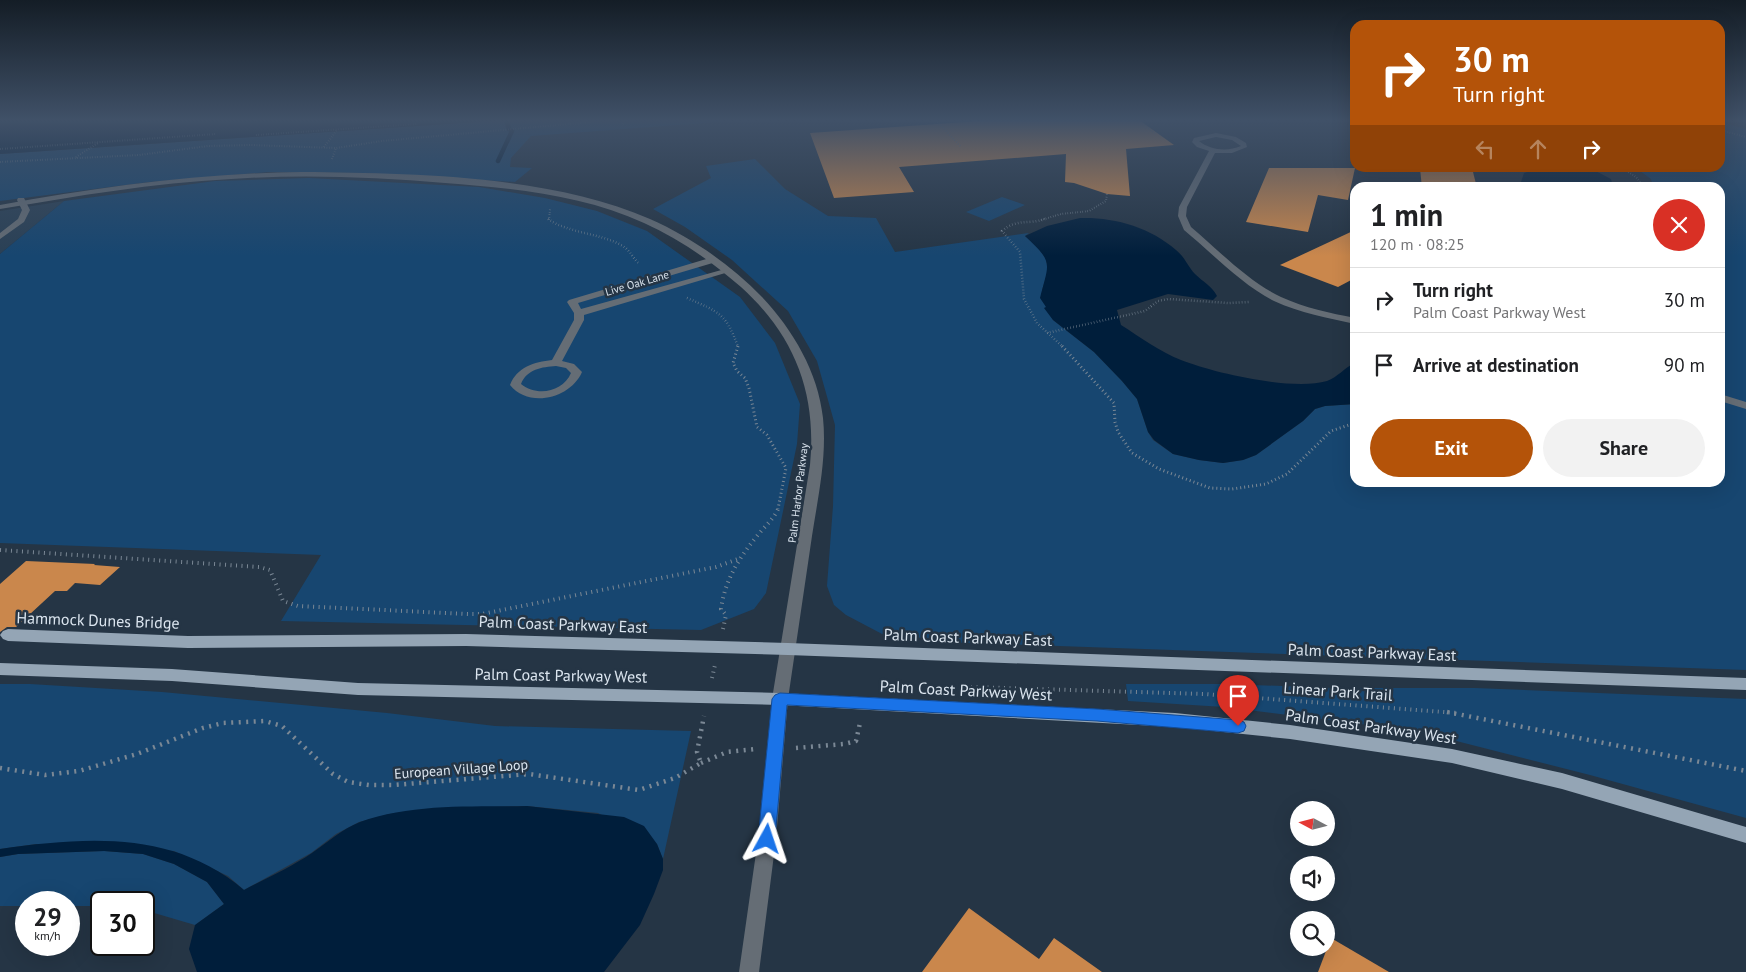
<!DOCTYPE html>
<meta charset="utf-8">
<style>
:root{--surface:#fff;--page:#f2f2f2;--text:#202124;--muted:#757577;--line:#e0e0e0;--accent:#b45309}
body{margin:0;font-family:"PT Sans",sans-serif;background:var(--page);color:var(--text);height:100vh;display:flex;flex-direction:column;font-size:19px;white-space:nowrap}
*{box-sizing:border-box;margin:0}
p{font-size:16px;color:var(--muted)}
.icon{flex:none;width:28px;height:28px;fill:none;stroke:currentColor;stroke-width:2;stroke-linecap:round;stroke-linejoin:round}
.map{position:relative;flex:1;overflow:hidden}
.panel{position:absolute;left:1350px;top:182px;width:375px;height:305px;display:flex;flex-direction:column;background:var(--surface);border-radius:15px;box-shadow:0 5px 20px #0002}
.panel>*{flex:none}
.guide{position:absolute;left:1350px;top:20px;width:375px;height:152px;border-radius:15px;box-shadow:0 5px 20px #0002;background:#b45309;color:#fff;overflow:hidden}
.needle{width:32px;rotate:277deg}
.controls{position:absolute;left:1290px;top:801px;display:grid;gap:10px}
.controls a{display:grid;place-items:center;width:45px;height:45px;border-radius:50%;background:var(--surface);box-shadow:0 5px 20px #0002;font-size:25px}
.speed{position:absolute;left:15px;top:891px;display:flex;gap:10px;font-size:25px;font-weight:700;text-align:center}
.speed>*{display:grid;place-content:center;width:65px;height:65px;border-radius:50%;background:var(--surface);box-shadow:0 5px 20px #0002;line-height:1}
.speed small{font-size:12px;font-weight:400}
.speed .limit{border:2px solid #111;border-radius:8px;background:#fff;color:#111}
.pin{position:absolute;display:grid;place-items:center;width:42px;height:42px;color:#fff;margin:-51px -21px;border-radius:50% 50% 50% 0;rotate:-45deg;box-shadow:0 0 5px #0007}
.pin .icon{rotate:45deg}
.me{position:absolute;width:55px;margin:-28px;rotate:5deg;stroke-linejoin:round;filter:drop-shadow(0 0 4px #0008)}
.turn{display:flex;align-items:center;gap:18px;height:105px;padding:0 20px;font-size:22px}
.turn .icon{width:65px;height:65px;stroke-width:2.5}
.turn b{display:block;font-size:35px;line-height:42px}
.lanes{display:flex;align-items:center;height:48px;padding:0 20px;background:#0003;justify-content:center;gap:25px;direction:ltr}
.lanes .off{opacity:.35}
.round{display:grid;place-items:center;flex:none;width:52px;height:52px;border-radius:26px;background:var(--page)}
.summary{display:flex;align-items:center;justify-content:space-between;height:85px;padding:0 20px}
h1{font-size:30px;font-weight:800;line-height:38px}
.button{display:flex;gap:10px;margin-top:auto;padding:10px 20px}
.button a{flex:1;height:58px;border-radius:30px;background:var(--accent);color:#fff;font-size:20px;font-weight:800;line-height:58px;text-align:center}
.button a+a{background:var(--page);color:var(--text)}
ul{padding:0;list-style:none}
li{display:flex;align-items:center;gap:15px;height:65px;padding:0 20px;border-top:1px solid var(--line)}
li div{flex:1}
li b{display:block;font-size:19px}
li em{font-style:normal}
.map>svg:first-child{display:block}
.built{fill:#2a4055}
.green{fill:#174670}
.water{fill:#001e3b}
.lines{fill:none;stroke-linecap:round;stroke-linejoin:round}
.stream{stroke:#001e3b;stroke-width:4.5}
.building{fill:#ca874c}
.path-far4{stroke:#7b8895;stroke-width:2;stroke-dasharray:0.5 2;stroke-linecap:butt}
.path-far3{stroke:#7b8895;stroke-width:2.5;stroke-dasharray:0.5 2.5;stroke-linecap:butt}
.path-far2{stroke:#7b8895;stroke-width:3;stroke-dasharray:1 3;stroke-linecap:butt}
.path-far1{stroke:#7b8895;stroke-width:4;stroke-dasharray:1 4.5;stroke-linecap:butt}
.path{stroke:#7b8895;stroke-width:4.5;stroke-dasharray:2 5.5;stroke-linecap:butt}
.service{fill:#656d75;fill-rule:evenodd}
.minor{fill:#656d75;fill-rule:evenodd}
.tertiary{fill:#656d75;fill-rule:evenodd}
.primary{fill:#94a5b5;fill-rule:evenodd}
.route{fill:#1a73e8;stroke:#114b97}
.labels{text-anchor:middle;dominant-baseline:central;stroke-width:5;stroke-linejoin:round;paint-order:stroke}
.far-street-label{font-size:11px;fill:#dbe5ef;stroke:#253545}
.street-label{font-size:14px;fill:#dbe5ef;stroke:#253545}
.near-street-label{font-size:16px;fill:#dbe5ef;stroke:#253545}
</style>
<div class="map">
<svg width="1746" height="972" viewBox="0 0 1746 972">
<rect width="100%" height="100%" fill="#253545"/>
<!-- built -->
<polygon class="built" points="64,201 0,254 0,211"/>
<!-- green -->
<g class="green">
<polygon points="505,120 717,120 718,122 531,136 511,158 510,167 532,168 515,182 364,173 268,172 149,182 0,201 0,154"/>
<polygon points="1720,122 1746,129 1746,670 941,642 939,639 884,635 846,615 834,605 827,586 833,506 835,425 817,361 788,311 732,260 685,227 653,209 711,178 706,166 755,159 785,189 828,216 876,218 895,252 1029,233 1025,236 1038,247 1046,259 1048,271 1042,290 1046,307 1053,320 1094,352 1122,381 1137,399 1148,432 1153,440 1173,454 1199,460 1223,463 1243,460 1256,455 1303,421 1315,409 1325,406 1355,404 1355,482 1720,482 1720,188 1653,187 1651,179 1636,168 1720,168"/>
<polygon points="309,178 479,187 545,198 597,211 647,231 740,297 775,343 800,404 797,444 766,593 754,609 701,630 281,621 321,555 0,543 0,254 64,201 215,181"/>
<polygon points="1002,197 1025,205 989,221 966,212"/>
<polygon points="0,684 30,684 162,692 387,713 495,726 691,731 663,859 657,844 598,813 527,806 430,809 390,814 359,822 336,834 311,853 244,890 228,876 174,851 36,844 0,849"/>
<polygon points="1126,684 1226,684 1335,688 1475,688 1746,699 1746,818 1590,775 1417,731 1224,707 1128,701"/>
<polygon points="104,851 143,854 174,864 207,882 224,904 195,925 144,910 144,902 101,902 101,906 69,906 69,902 26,902 26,906 0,906 0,857 18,854"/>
</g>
<!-- water -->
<g class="water">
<polygon points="0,120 505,120 0,154"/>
<polygon points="1538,168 1590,168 1611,179 1613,187 1522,187 1521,182 1524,173"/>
<path d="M1080,218C1114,217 1150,227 1176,250C1185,257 1188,267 1195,274C1203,282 1212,286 1217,296L1213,300L1168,294L1117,310L1121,325C1140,337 1160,352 1181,360C1214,373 1292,391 1327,381C1338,377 1344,368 1355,363V404L1325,406L1315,409L1303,421L1256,455L1243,460L1223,463L1199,460L1173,454L1154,440L1148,432L1137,399L1122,381L1094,352L1053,320L1044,308L1046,307L1040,298C1049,262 1054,263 1025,236L1047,226Z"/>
<path d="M527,806L624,817L644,826L657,844L663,859V870L654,894L640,925L604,972H197L189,949L195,925L224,904L207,882L174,864L143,854L104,851L18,854L0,857V849C87,837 173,830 244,890C267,878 291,867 312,853C328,842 342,829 360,822C412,803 473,807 527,806Z"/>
</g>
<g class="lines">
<!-- stream -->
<g class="stream">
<polyline points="506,120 509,129"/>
<polyline points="498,161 512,131"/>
</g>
</g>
<!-- building -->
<g class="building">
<polygon points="994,120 1139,120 1174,145 1126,149 1130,196 1107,194 1074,183 1065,182 1066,154 899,167 914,192 834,198 810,133"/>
<polygon points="1269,168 1355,168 1348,200 1318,195 1308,232 1246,222"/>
<polygon points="1420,168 1472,168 1477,188 1422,188"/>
<polygon points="1355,230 1355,278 1338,287 1280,265"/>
<polygon points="26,561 95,564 94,565 120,567 100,585 75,583 67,591 55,591 16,627 7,627 0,632 0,584"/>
<polygon points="969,908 1039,959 1054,938 1102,972 922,972"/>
<polygon points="1331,938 1389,972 1318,972"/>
</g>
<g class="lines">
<!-- path-far4 -->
<g class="path-far4">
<polyline points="936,120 961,147"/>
<polyline points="1136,120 1155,133"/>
<polyline points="623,124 625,120"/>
<polyline points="1720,130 1746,137"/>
<polyline points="256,135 417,124"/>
<polyline points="324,147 337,130"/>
<polyline points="0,149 216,134"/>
<polyline points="76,157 98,143"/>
<polyline points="332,159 336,148"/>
<polyline points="0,162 139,155 208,146 251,145 336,148 382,141 613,120"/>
<polyline points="1622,168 1636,177 1645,188"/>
<polyline points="549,220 550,209"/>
<polyline points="1041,220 1061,214 1089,211 1106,201 1107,194"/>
</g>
<!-- path-far3 -->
<g class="path-far3">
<path d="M548,219C568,233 599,233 621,245C631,250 633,260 640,264"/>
<path d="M1045,219C1028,225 1017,218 1002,231L1020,252L1024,299L1037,323L1063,347"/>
<path d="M687,298C719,312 726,313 738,347"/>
<polyline points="1047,333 1145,311 1158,301 1168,299 1228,303 1249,302"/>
</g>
<!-- path-far2 -->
<g class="path-far2">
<polyline points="738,346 733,363 737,371 745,378 749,388 757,427 767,435 786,468 778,509"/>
<polyline points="1062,346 1114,403 1115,422 1118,432 1132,453 1159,469 1210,488 1232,489 1266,484 1287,474 1331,431 1355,423"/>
</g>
<!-- path-far1 -->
<g class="path-far1">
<polyline points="0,550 259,567 270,570 283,601 298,606 468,614 482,614 716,567 738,559"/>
<path d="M723,629L726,615L721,609C725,580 739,558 757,536C765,526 774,519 779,507"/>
<polyline points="712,678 715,665"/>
<polyline points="971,687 1204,694 1457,713"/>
</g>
<!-- path -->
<g class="path">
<polyline points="1447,712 1746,771"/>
<polyline points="796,748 844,744 856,741 860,723"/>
<polyline points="701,763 727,752 755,749"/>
<polyline points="0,768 45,775 79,771 137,754 203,728 223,723 265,721 282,726 333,774 348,782 369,785 394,785 529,774 639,790 675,778 701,763 697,752 704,716"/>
</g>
<!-- service -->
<g class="service">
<polygon points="18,198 24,198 30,210 24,222 0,239 0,233 18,219 22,210 17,200"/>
<path d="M713,257L716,258V262L578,303L581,309L725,269H731L732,271L584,315V320L562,361L574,364L582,372C571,398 529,409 510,385C517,367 534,362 552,360L574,320V313L567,302L569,300ZM556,366L566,368L571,373C563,392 537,397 521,384C527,369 542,367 556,366Z"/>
</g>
<!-- minor -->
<g class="minor">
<path d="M1216,133L1236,137L1246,143L1247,147L1232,153H1215L1187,207L1186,216L1191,227C1218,250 1249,282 1281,297C1305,308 1330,313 1355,318V324C1328,318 1300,313 1274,301C1242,285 1212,253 1184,230L1178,216L1179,207L1209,151L1197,147L1192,142L1194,138ZM1216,137L1232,140L1241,146C1227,152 1210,150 1199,141Z"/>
<polygon points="1720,394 1746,402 1746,409 1720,401"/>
<polygon points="780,693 786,694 788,699 776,839 759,972 739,972 758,839 772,699 774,694"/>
</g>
<!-- tertiary -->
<path class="tertiary" d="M302,172C410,173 550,175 650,219C691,237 731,265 762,297C793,330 818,372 823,418C827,457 818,497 812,536C804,590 796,645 788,699L786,704L780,705L774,704L772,699L810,465C817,394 795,336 741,287C712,262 680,239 644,223C583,195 512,188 445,183C374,177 302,174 231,179C153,183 77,196 0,209V205C100,187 200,173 302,172Z"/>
<!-- primary -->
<g class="primary">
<polygon points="8,629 188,636 466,634 788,643 1746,678 1746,690 788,655 466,646 188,648 8,641 3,639 0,635 3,631"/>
<polygon points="0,663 172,669 358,683 780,693 1175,713 1290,725 1452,749 1562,773 1746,827 1746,843 1562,789 1452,763 1290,739 1175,727 780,705 358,695 172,681 0,675"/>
</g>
</g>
<!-- sky -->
<linearGradient id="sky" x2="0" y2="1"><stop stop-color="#141d26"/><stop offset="0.47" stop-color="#405168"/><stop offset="1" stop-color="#405168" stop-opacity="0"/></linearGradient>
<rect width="1746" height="256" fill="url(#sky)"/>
<!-- route -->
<polygon class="route" points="780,693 1097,709 1238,720 1244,722 1246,726 1244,731 1238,733 1097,721 787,705 775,839 773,844 767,847 761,844 758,839 772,699 775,695"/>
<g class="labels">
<!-- far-street labels -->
<g class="far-street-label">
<text transform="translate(637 283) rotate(-16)">Live Oak Lane</text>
<text transform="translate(798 493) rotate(-83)">Palm Harbor Parkway</text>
</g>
<!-- street labels -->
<g class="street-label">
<text transform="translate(461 769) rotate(-4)">European Village Loop</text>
</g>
<!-- near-street labels -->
<g class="near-street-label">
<text transform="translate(98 620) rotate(2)">Hammock Dunes Bridge</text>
<text transform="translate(563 624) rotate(2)">Palm Coast Parkway East</text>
<text transform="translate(968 637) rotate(2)">Palm Coast Parkway East</text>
<text transform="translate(1372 652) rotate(2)">Palm Coast Parkway East</text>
<text transform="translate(561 675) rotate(1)">Palm Coast Parkway West</text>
<text transform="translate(966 690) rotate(3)">Palm Coast Parkway West</text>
<text transform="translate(1338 691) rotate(4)">Linear Park Trail</text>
<text transform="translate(1371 726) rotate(8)">Palm Coast Parkway West</text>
</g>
</g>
</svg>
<div class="controls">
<a><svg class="needle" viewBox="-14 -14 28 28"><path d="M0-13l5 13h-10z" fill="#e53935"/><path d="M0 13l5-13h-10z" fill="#757577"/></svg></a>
<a><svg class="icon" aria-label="sound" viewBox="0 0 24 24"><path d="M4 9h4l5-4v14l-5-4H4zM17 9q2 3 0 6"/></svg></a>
<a><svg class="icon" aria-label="search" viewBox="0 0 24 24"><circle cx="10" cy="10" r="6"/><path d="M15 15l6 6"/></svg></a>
</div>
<div class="speed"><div>29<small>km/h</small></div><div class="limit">30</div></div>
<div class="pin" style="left:1238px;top:726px;background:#d93025"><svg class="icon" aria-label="arrive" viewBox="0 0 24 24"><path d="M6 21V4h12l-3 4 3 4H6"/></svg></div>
<svg class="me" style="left:767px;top:839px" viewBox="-20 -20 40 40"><path d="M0-17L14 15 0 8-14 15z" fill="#1a73e8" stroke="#fff" stroke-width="4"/></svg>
<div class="guide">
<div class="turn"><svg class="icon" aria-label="right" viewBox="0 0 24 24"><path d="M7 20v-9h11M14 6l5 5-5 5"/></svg><div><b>30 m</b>Turn right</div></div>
<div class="lanes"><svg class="icon off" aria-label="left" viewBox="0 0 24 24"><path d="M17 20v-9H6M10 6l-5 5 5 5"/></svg><svg class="icon off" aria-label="ahead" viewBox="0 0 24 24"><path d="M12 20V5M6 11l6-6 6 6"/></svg><svg class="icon" aria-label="right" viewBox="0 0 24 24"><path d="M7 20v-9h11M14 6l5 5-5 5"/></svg></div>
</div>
<section class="panel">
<div class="summary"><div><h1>1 min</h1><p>120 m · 08:25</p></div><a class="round" style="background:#d93025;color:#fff"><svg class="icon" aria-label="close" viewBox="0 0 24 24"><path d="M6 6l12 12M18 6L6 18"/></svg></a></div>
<ul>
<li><svg class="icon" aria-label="right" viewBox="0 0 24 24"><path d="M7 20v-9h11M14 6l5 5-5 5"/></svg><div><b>Turn right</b><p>Palm Coast Parkway West</p></div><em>30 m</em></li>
<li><svg class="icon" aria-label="arrive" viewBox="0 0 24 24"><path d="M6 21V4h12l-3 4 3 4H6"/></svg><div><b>Arrive at destination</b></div><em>90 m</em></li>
</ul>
<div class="button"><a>Exit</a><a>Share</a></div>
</section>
</div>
